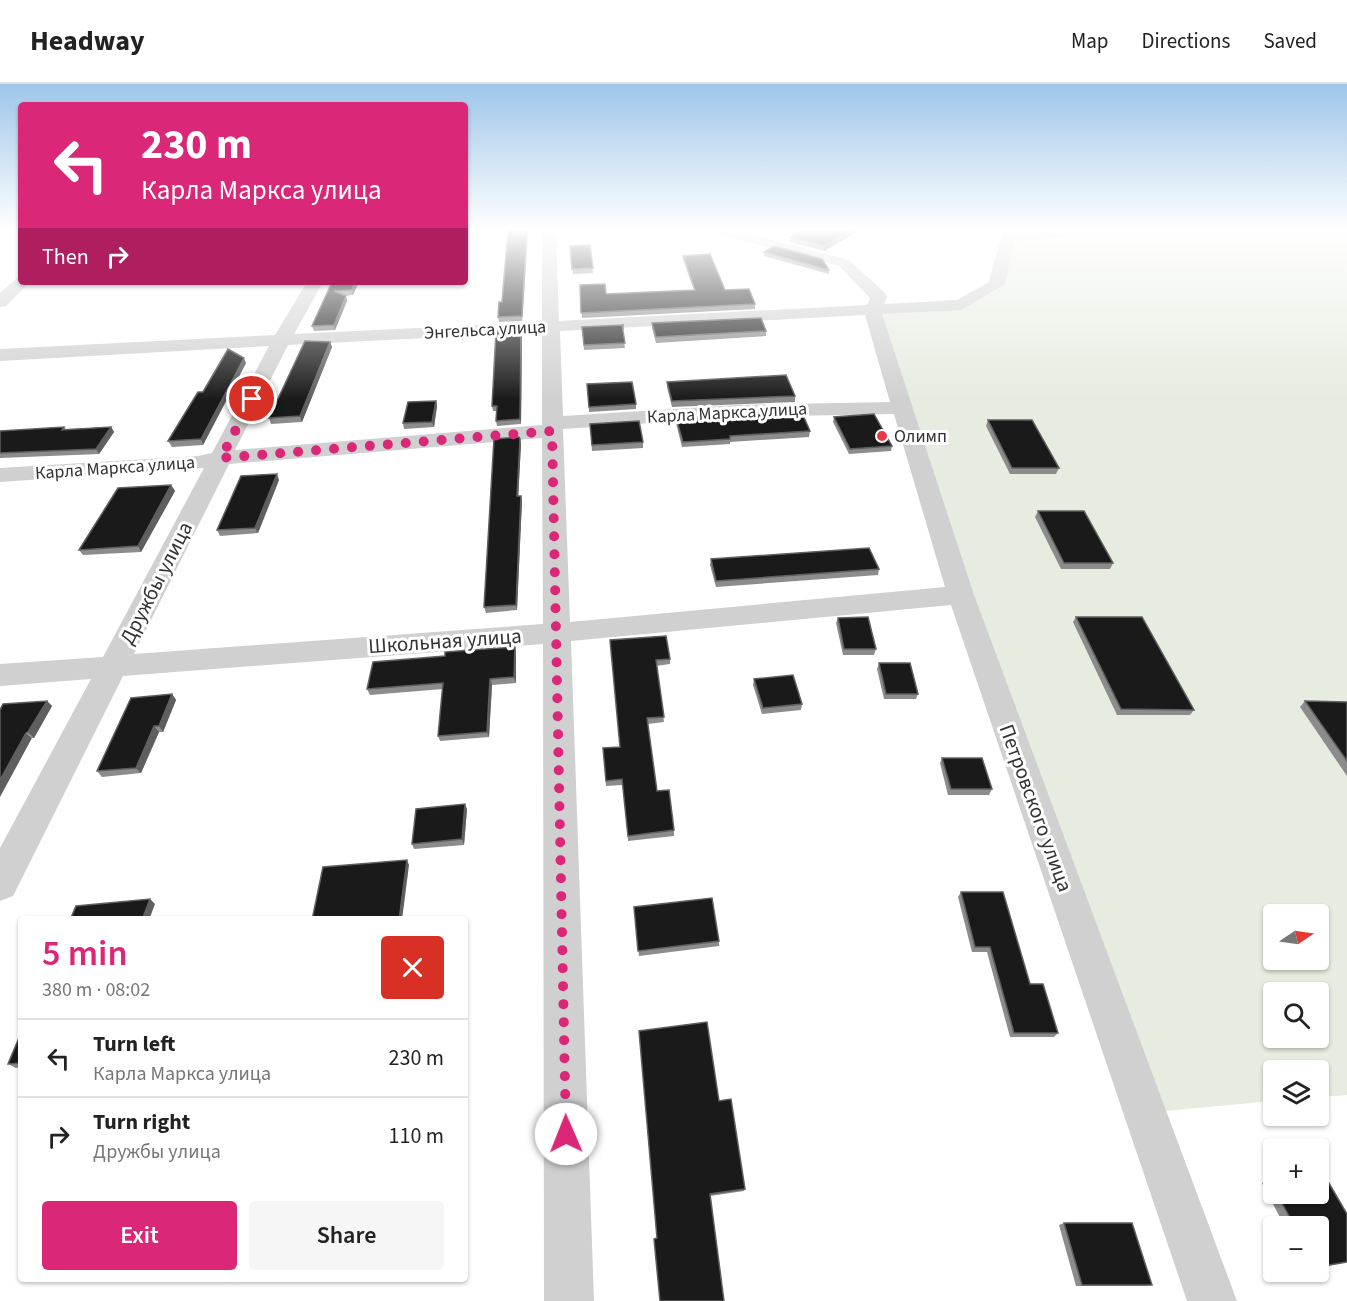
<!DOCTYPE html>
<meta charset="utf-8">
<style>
:root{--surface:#fff;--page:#f6f6f6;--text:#222;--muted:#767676;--line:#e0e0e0;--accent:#db2777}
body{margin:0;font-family:"Source Sans 3",sans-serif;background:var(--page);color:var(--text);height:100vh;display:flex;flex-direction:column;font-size:22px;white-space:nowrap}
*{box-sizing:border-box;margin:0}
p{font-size:20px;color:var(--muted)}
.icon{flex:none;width:33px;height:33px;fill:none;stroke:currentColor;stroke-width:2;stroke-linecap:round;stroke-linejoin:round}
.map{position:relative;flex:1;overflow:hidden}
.panel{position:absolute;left:18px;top:832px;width:450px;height:366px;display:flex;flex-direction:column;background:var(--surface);border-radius:6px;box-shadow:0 2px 4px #0004}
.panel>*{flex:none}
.top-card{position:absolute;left:18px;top:18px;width:450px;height:183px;border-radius:6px;box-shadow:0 2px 4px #0004;background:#db2777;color:#fff;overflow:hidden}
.needle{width:39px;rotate:77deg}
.buttons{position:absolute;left:1263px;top:820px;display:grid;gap:12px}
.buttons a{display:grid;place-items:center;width:66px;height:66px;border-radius:6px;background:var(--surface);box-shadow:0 2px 4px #0004;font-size:30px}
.pin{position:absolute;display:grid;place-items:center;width:51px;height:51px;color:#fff;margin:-26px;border:3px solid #fff;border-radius:50%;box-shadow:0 2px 6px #0007}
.me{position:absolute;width:66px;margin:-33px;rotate:359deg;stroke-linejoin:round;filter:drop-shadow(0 0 4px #0008)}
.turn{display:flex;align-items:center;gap:21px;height:126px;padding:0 24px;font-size:27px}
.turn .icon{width:78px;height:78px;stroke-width:2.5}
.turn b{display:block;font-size:42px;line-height:51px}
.then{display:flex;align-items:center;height:57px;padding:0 24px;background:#0003;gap:12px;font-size:22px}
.round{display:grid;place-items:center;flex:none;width:63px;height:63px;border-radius:6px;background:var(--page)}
.overview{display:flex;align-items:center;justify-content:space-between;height:102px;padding:0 24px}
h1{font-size:36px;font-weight:600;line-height:45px;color:var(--accent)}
.cta{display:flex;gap:12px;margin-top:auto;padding:12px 24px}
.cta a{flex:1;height:69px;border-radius:6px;background:var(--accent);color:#fff;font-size:24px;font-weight:600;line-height:69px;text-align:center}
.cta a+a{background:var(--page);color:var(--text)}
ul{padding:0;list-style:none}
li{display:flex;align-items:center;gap:18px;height:78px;padding:0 24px;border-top:2px solid var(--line)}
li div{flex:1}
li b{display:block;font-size:22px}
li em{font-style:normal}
header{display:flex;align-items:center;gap:36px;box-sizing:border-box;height:84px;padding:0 30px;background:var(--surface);border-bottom:2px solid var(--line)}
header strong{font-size:28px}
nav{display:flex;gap:33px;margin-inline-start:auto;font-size:21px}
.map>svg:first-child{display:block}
.green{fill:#e6ecdf;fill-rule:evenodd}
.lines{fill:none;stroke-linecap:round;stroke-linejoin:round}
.minor{fill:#d0d0d0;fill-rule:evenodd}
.wall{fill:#8c8c8c}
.shaded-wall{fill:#5f5f5f}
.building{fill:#1a1a1a;stroke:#5f5f5f;stroke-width:1.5}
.route{stroke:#db2777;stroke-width:10;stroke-dasharray:0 18}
.poi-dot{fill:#e63946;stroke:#fff;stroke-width:2}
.labels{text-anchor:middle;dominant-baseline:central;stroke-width:6;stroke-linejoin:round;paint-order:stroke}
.far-street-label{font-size:18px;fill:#333;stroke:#fff}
.far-poi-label{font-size:18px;fill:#333;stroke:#fff;text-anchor:start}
.street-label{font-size:21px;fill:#333;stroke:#fff}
</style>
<header>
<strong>Headway</strong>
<nav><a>Map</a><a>Directions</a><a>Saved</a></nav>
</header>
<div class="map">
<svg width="1347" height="1217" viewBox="0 0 1347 1217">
<rect width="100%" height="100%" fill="#fff"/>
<!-- green -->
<path class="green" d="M1009,146H1347V1011L1319,1013L1318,987H1274L1273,1017L1144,1029L872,227L961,221L997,200ZM1274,831H1318V876H1274ZM1274,909H1318V954H1274Z"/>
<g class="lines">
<!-- minor -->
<g class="minor">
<path d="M542,146H556L559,237L867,221L870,214L839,182L714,149L712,146H736L849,176L885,209L887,213L884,220L957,216L989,198L1002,150L1044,146H1113L1106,150L1014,157L1005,200L961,226L882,230L974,511L1237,1217H1187L951,521L571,557L594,1217H544L543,560L123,592L13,812L0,817V764L91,595L0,602V580L103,573L204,384L0,398V384L198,372L212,369L269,262L0,277V265L275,251L307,198H323L294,250L542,238ZM865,231L890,318L738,321L563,332L560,247ZM542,248V341L235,366L288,261ZM894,330L945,503L570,538L563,345L738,333ZM542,354L543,540L134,570L229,380Z"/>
<polygon points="21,193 21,198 30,198 6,222 0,223 0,209 16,195"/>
</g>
</g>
<!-- wall -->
<g class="wall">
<polygon points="528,146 522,237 499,238 498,233 502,218"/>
<polygon points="857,148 824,167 790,158 790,153"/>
<polygon points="590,161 593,189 573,190 570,162"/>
<polygon points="764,168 829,186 829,190 764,172"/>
<polygon points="683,172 725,206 755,220 755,225 582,234 580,201 606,210 694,206 683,176"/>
<polygon points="332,198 359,198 353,211 345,212 347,217 335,246 314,247 312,242"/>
<polygon points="652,239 766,247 766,252 656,259 652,244"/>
<polygon points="624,241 624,246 622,246 625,264 584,266 582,243"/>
<polygon points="522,251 521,340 497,342 496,337 496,327 493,327 492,322"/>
<polygon points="330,258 332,263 302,338 271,340 269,334"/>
<polygon points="246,279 203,361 172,363 168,357 203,308"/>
<polygon points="667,298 795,312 795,318 672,323 667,303"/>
<polygon points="587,300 636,320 636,325 589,328"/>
<polygon points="436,317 437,322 434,343 404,345 403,339"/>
<polygon points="834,333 892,362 891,367 849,370 833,338"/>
<polygon points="676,334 810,347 809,353 730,358 730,360 682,363 676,339"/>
<polygon points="988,336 1059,384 1056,390 1010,390 986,342"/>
<polygon points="590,340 643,358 643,364 592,367"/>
<polygon points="64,343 66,345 111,343 114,348 99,370 0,374 0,347"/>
<polygon points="520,355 521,360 518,412 521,412 522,417 517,526 486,529 484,523"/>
<polygon points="279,396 258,449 220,452 217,446"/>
<polygon points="171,401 175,407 141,468 83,471 79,466"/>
<polygon points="1038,427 1113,479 1110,485 1061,485 1035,433"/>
<polygon points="711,475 879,485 878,491 716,503 710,481"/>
<polygon points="1076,533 1194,626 1190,631 1117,631 1073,538"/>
<polygon points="838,534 876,565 874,571 843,571 836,539"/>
<polygon points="666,552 670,575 670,580 656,582 664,638 648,640 657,707 674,746 674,752 628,757 623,701 606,702 603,664 620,663"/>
<polygon points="515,563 516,569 516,599 492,601 489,653 440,657 438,652 443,605 370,611 367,605 445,572"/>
<polygon points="879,579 918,610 916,615 884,615 877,585"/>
<polygon points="754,595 802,620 801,626 762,630 753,601"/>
<polygon points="172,610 176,616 163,648 159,648 141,689 102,693 97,687"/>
<polygon points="47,617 52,622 34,654 32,654 0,626"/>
<polygon points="1305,617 1347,618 1347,692 1300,623"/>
<polygon points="942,674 992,705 989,711 948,711 940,679"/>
<polygon points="467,725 464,761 414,765 412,760"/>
<polygon points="961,808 1030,900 1058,949 1054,953 1010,953 987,868 972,868 958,813"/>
<polygon points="634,823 719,857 719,862 639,872"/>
<polygon points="21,949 21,983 16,984 8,980"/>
<polygon points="719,1017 745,1105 744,1107 710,1112 657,1154"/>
<polygon points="1274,1096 1274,1110 1318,1110 1318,1143 1285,1143 1262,1099"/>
<polygon points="1064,1139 1152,1201 1145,1202 1076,1202 1059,1141"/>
</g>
<!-- shaded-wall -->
<g class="shaded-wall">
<polygon points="528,146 528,150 522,237 522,232"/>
<polygon points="852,146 857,146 857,148 824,167 824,162"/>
<polygon points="355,198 359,198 353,211 352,206"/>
<polygon points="346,212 347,217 335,246 334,241"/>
<polygon points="521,246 522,251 521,340 520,335"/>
<polygon points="330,258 332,263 302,338 300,332"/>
<polygon points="244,274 246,279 203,361 201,355"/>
<polygon points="436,317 437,322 434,343 432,338"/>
<polygon points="111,343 114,348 99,370 96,365"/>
<polygon points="520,355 521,360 518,418 517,412"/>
<polygon points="277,390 279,396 258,449 255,444"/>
<polygon points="171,401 175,407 141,468 138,462"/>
<polygon points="521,412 522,417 517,526 516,521"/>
<polygon points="515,563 516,569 516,599 514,593"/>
<polygon points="490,595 492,601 489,653 487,648"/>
<polygon points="172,610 176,616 163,648 159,642"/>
<polygon points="47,617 52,622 34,654 28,648"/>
<polygon points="154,642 159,648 141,689 136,684"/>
<polygon points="26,649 32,654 0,713 0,696"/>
<polygon points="465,720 467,725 464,761 462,755"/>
<polygon points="407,776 409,781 402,836 399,836"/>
<polygon points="150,815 155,820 149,836 142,836"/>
</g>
<!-- building -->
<g class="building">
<polygon points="508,146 527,146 522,232 498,233 499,218 502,218"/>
<polygon points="803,146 852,146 824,162 790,153"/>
<polygon points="590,161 593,184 572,185 570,162"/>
<polygon points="774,162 822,175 829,186 764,168"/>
<polygon points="710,170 725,206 749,205 755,220 581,229 580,201 605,200 606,210 695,206 683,172"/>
<polygon points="332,198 355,198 352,206 334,207 346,212 334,241 312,242"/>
<polygon points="761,234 766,247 656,253 652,239"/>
<polygon points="622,241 625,259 584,261 582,243 624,241"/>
<polygon points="521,246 520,335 496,337 497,322 492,322 496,247"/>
<polygon points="305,257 330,258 300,332 269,334"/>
<polygon points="228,265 244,274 201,355 168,357 198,308 203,308"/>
<polygon points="786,291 795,312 672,317 667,298"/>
<polygon points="632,298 636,320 589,323 587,300"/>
<polygon points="436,317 432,338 403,339 408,318"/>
<polygon points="802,329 810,347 730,352 730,355 683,358 676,334"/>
<polygon points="874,330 892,362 850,365 834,333"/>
<polygon points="988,336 1032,336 1059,384 1012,384"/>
<polygon points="639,337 643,358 592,361 590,340"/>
<polygon points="64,343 62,346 111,343 96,365 0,369 0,347"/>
<polygon points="519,353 520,355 517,412 521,412 516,521 484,523 494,355"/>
<polygon points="277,390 255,444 217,446 241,392"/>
<polygon points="171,401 138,462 79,466 118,404"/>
<polygon points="1038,427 1084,427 1113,479 1064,479"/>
<polygon points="869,464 879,485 716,497 711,475"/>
<polygon points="868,533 876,565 844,565 838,534"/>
<polygon points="1076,533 1142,533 1194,626 1121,625"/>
<polygon points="666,552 670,575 656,576 664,633 647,634 657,707 669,706 674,746 628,752 622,695 606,697 603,664 620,663 610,556"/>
<polygon points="515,563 514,593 490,595 487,648 438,652 443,599 367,605 373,578 445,572 445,568"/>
<polygon points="879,579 910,579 918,610 886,610"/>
<polygon points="793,591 802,620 763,624 754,595"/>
<polygon points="172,610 159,642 154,642 136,684 97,687 131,614"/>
<polygon points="47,617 28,648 26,649 0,696 0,626 3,620"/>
<polygon points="1305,617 1347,618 1347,677"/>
<polygon points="942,674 982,674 992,705 951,705"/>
<polygon points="465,720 462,755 412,760 416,725"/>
<polygon points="407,776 399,836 312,836 323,783"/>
<polygon points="961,808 1003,808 1030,900 1043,900 1058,949 1014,949 990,863 975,863"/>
<polygon points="712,814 719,857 638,867 634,823"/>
<polygon points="150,815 142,836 70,836 76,822"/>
<polygon points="707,938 719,1017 731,1015 745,1105 710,1110 724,1217 660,1217 654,1155 657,1154 639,947"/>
<polygon points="21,949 21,979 8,980"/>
<polygon points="1323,1089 1347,1130 1347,1178 1318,1183 1318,1143 1295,1143 1277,1110 1318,1110 1318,1090"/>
<polygon points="1274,1096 1274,1104 1270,1097"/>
<polygon points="1064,1139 1132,1139 1152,1201 1082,1201"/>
</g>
<!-- sky -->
<linearGradient id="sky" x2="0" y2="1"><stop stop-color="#9ec6ea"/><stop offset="0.46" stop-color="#fff"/><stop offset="1" stop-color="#fff" stop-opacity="0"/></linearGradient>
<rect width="1347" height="316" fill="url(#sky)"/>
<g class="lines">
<!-- route -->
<polyline class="route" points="252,315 221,374 552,347 566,1050"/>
</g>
<!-- markers -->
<circle class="poi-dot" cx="882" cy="352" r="6"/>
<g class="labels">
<!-- far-street labels -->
<g class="far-street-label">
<text transform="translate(485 246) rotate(-3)">Энгельса улица</text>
<text transform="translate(727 329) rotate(-3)">Карла Маркса улица</text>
<text transform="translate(115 384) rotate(-4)">Карла Маркса улица</text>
</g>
<!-- far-poi labels -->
<g class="far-poi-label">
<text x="894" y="352">Олимп</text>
</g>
<!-- street labels -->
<g class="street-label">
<text transform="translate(156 499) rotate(-63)">Дружбы улица</text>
<text transform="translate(445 557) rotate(-4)">Школьная улица</text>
<text transform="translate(1036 724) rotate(70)">Петровского улица</text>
</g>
</g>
</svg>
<div class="buttons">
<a><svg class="needle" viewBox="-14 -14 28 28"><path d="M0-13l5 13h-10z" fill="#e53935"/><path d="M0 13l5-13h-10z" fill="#767676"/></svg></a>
<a><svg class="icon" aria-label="search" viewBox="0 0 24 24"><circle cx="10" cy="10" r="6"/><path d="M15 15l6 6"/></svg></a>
<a><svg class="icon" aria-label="layers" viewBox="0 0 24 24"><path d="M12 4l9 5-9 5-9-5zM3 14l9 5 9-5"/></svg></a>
<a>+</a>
<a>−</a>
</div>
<div class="pin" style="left:252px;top:315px;background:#d93025"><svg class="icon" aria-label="arrive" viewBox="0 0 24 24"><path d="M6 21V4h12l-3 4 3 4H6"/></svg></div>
<svg class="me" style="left:566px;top:1050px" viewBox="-20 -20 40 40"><circle r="19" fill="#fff"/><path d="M0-13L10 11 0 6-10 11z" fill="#db2777"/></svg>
<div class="top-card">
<div class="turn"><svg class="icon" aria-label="left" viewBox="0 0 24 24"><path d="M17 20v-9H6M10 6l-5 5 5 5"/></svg><div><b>230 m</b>Карла Маркса улица</div></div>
<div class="then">Then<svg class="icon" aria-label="right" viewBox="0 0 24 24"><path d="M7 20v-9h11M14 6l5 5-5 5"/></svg></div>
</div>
<section class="panel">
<div class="overview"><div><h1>5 min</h1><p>380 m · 08:02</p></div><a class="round" style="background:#d93025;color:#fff"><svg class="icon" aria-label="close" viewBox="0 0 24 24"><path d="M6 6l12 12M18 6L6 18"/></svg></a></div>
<ul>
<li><svg class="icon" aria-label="left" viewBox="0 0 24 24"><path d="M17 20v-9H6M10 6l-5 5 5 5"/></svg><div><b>Turn left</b><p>Карла Маркса улица</p></div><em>230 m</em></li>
<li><svg class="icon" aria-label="right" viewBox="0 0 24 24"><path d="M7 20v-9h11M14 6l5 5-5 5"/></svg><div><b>Turn right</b><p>Дружбы улица</p></div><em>110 m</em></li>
</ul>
<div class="cta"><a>Exit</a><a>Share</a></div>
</section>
</div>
